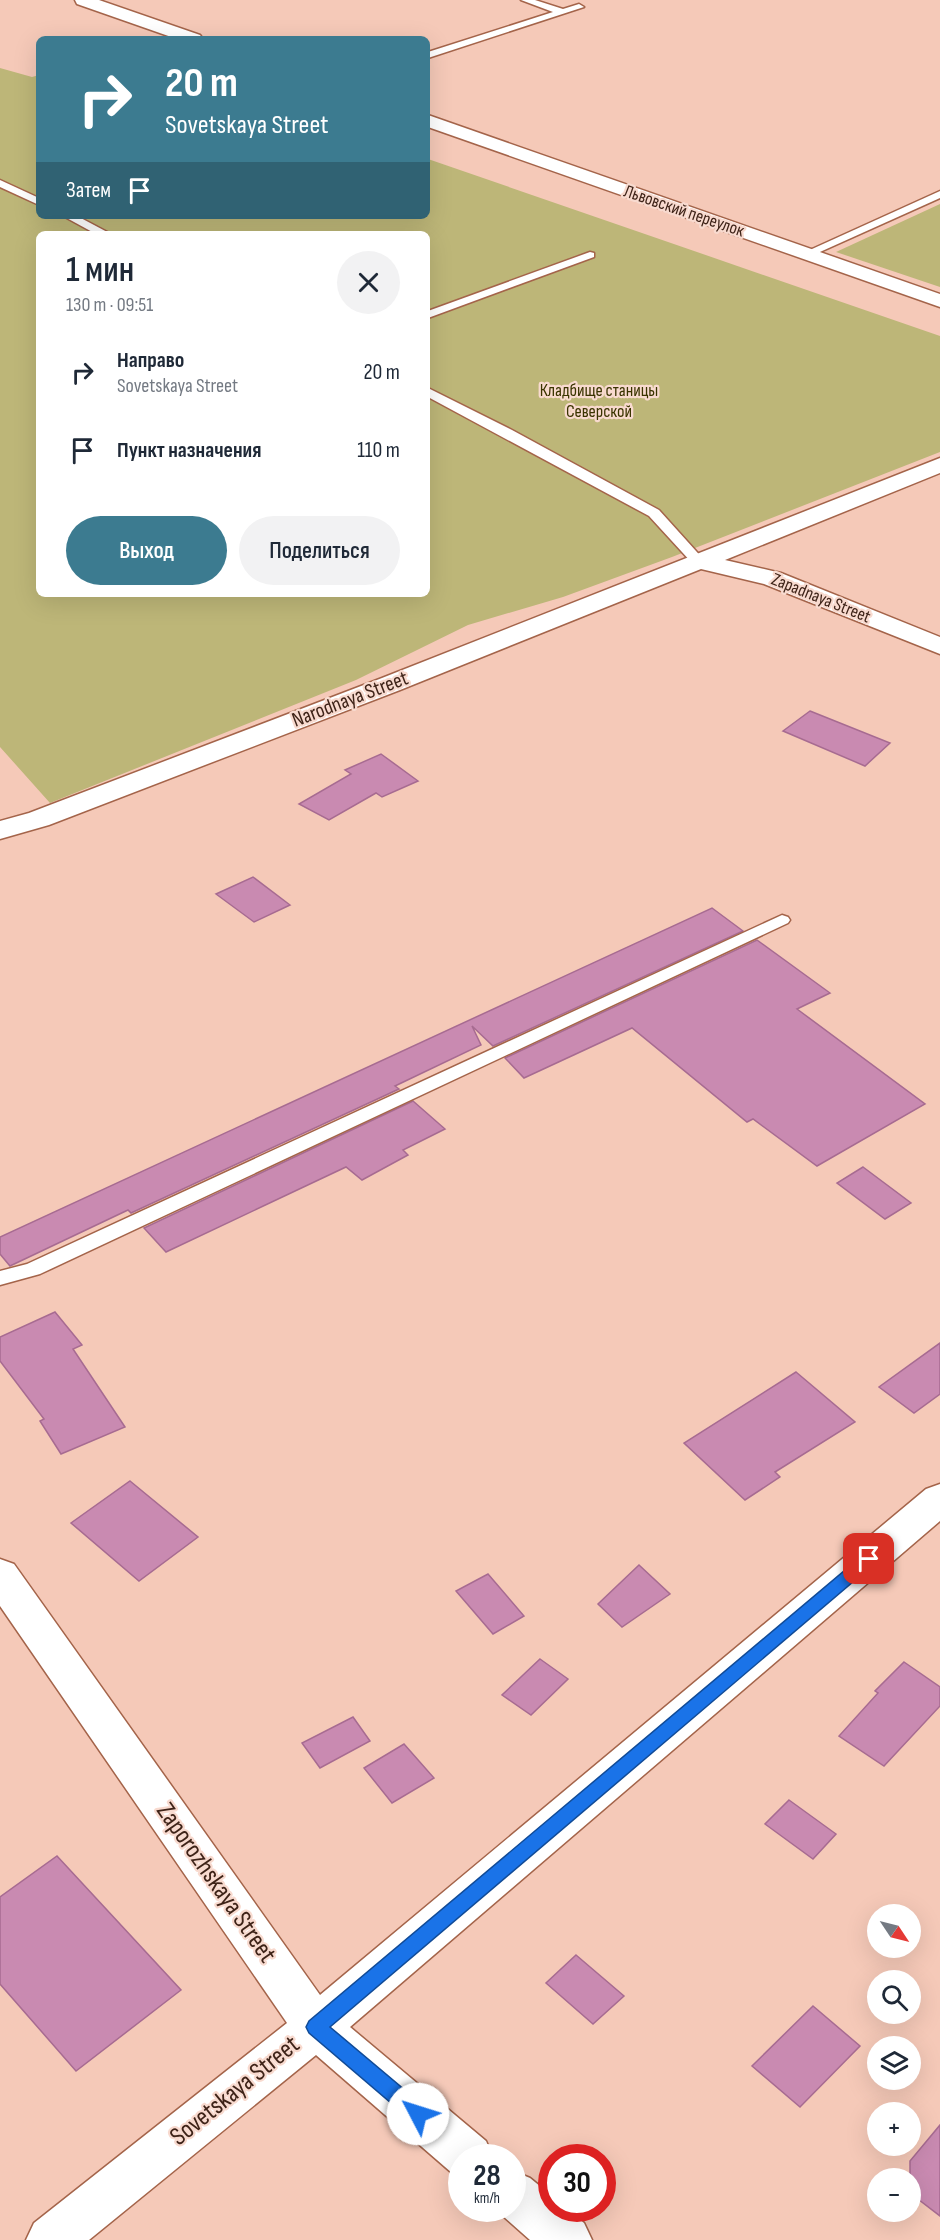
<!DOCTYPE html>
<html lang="ru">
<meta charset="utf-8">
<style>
:root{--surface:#fff;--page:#f2f2f3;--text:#1f2937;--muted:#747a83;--accent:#3c7b90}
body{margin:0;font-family:"Sofia Sans Condensed",sans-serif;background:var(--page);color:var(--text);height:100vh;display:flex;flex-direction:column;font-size:22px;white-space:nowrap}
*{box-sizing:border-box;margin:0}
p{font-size:20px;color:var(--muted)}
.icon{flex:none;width:33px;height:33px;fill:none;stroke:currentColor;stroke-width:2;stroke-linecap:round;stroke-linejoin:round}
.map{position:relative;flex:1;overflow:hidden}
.drawer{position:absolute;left:36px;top:231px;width:394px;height:366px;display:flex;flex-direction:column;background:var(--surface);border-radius:9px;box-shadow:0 6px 24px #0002}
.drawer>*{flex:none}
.top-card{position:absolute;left:36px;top:36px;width:394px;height:183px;border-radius:9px;box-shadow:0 6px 24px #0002;background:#3c7b90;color:#fff;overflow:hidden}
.needle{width:39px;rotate:125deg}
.buttons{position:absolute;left:867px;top:1904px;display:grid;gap:12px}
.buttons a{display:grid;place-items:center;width:54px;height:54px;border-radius:50%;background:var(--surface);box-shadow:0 6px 24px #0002;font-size:30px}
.speed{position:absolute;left:448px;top:2144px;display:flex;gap:12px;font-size:30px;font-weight:700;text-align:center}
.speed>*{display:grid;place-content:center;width:78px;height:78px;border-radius:50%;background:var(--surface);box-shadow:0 6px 24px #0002;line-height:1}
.speed small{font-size:15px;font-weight:400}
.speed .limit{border:9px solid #d22;background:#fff;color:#111}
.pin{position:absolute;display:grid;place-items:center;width:51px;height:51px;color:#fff;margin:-26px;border-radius:12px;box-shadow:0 3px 9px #0006}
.me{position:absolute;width:66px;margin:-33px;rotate:310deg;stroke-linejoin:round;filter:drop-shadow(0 0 4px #0008)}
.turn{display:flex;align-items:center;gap:21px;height:126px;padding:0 30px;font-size:27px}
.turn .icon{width:78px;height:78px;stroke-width:2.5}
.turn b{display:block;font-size:42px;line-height:51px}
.then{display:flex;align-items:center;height:57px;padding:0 30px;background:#0003;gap:12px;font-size:22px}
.round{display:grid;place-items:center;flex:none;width:63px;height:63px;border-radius:32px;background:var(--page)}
.summary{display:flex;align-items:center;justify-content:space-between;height:102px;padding:0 30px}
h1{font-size:36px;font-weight:600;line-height:45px}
.action{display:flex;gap:12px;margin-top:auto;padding:12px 30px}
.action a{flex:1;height:69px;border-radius:36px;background:var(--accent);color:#fff;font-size:24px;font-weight:600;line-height:69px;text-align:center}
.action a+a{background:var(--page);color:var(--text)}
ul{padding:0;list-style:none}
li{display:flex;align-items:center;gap:18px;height:78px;padding:0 30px}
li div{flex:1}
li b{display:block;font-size:22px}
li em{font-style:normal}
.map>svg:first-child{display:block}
.green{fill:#bdb678;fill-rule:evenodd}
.building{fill:#c98ab1;stroke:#a76b91;stroke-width:1.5}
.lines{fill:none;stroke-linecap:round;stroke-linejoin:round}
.service-casing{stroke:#a4644a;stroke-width:3}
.minor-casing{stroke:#a4644a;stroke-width:3}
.secondary-casing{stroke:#a4644a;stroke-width:3}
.service{fill:#fff;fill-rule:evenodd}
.minor{fill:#fff;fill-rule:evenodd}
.secondary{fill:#fff;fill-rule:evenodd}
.route{fill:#1a73e8;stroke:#114b97;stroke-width:1.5}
.labels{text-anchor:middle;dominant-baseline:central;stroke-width:4.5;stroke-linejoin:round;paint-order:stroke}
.far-street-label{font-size:18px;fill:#3e2318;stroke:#f8dacf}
.far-park-label{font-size:18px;fill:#3a3400;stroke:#f8dacf}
.street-label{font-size:21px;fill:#3e2318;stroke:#f8dacf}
.near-street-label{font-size:26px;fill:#3e2318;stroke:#f8dacf}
</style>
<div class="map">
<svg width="940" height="2240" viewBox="0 0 940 2240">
<rect width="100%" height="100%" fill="#f5c9b8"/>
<!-- green -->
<g class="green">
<path d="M0,68L32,77L39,75V216H428V159L940,336V452L672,557L563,597L468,625L356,680L50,803L0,747ZM39,234H428V594H39Z"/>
<polygon points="940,204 940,287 836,252"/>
</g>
<!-- building -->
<g class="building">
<polygon points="810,711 890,743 865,766 783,731"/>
<polygon points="381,754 418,781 382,797 376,793 329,820 299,804 351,774 345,770"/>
<polygon points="253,877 290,905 254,922 216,894"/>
<polygon points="712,908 743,931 493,1046 472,1026 481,1045 395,1086 399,1089 131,1213 128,1210 10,1266 0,1254 0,1237"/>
<polygon points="757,940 830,993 797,1009 925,1104 817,1166 753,1119 747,1122 632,1028 524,1078 505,1058"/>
<polygon points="413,1101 445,1129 403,1150 408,1155 362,1180 346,1167 166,1252 144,1228"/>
<polygon points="863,1167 911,1203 885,1219 837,1183"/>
<polygon points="55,1312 82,1345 73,1349 125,1427 61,1454 40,1421 44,1419 0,1361 0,1337"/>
<polygon points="940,1343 940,1394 914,1413 879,1387"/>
<polygon points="796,1372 855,1422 775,1472 780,1477 745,1500 684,1443"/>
<polygon points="130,1481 198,1537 139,1581 71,1523"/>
<polygon points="639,1565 670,1594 622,1627 598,1604"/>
<polygon points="488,1574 524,1616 493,1634 456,1591"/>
<polygon points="540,1659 568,1679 531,1715 502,1695"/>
<polygon points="904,1662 940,1687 940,1706 884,1766 839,1736 878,1693 875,1691"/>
<polygon points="353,1717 370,1741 320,1768 302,1743"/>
<polygon points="404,1744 434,1778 392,1803 364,1768"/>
<polygon points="789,1800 836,1834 813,1859 765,1824"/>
<polygon points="57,1856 181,1990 76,2071 0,1984 0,1897"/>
<polygon points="576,1955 624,1996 593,2024 546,1983"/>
<polygon points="813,2006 860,2046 800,2107 752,2066"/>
<polygon points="940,2125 940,2216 910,2193 910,2161"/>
</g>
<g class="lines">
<!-- service casing -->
<g class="service-casing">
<g id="service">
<polygon points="521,0 535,0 563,9 579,4 584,7 428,58 428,52 553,12"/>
<polygon points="0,180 39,198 39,205 0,187"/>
<polygon points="940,191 940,198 811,256 803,256 801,254"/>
<polygon points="63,216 77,216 111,234 96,234"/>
<polygon points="590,252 594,253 594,257 428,318 428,311"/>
<polygon points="428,388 512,430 659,510 705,561 703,564 693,564 649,516 428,397"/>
<polygon points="782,915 788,917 790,920 788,923 40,1274 0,1285 0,1271 27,1264"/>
</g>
</g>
<!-- minor casing -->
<g class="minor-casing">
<g id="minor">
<polygon points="940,458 940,473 725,560 781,573 940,637 940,654 764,584 701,569 400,690 49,825 0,839 0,821 29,813 382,678"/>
<polygon points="940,1484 940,1521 350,2027 486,2141 493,2157 462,2157 462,2177 452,2173 316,2055 89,2240 26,2240 34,2223 287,2023 0,1606 0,1559 14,1564 320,1995 926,1489"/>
<polygon points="513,2171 530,2178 552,2196 552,2208 566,2208 584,2223 592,2240 530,2240 496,2210 495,2208 513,2208"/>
</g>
</g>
<!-- secondary casing -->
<g class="secondary-casing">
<g id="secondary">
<polygon points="75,0 99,0 200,35 203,39 177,39 77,4"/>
<polygon points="428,115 940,294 940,307 428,127"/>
</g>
</g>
<!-- service -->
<use href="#service" class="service"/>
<!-- minor -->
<use href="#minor" class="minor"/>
<!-- secondary -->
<use href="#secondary" class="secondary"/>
</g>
<!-- route -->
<polygon class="route" points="869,1553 874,1555 877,1559 874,1564 330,2027 425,2107 428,2114 425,2120 418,2123 411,2120 309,2033 306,2027 309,2021 863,1555"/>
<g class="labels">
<!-- far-street labels -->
<g class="far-street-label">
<text transform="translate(684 211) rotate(19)">Львовский переулок</text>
<text transform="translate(821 598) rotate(22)">Zapadnaya Street</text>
</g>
<!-- far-park labels -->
<g class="far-park-label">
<text x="599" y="390">Кладбище станицы<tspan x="599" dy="21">Северской</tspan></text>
</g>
<!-- street labels -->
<g class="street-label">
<text transform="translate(350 699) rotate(-21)">Narodnaya Street</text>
</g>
<!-- near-street labels -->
<g class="near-street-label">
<text transform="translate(216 1883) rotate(55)">Zaporozhskaya Street</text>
<text transform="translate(235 2091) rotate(-39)">Sovetskaya Street</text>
</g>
</g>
</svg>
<div class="buttons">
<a><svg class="needle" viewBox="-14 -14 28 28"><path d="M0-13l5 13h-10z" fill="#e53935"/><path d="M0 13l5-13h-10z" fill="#747a83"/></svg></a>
<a><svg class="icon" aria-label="search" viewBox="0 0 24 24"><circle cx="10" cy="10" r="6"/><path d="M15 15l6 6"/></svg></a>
<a><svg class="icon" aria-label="layers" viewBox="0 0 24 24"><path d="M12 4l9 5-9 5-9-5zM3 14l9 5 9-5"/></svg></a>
<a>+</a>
<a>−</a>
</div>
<div class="speed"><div>28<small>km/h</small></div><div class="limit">30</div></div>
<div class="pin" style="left:869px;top:1559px;background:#d93025"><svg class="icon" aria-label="arrive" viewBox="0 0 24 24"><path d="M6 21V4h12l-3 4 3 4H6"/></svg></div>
<svg class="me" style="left:418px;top:2114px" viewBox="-20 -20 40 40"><circle r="19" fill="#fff"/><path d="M0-13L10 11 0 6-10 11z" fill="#1a73e8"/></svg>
<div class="top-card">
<div class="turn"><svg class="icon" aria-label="right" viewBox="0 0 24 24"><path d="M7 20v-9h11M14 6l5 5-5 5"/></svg><div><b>20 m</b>Sovetskaya Street</div></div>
<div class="then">Затем<svg class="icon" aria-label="arrive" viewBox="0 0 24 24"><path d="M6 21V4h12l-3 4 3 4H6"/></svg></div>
</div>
<section class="drawer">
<div class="summary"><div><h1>1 мин</h1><p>130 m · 09:51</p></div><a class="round"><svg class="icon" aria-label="close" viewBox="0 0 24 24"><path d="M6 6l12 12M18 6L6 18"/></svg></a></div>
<ul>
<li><svg class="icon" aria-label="right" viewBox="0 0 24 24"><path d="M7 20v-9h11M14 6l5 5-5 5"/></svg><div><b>Направо</b><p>Sovetskaya Street</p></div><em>20 m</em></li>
<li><svg class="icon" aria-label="arrive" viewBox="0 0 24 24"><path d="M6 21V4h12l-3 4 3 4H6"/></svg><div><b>Пункт назначения</b></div><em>110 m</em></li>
</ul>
<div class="action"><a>Выход</a><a>Поделиться</a></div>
</section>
</div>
